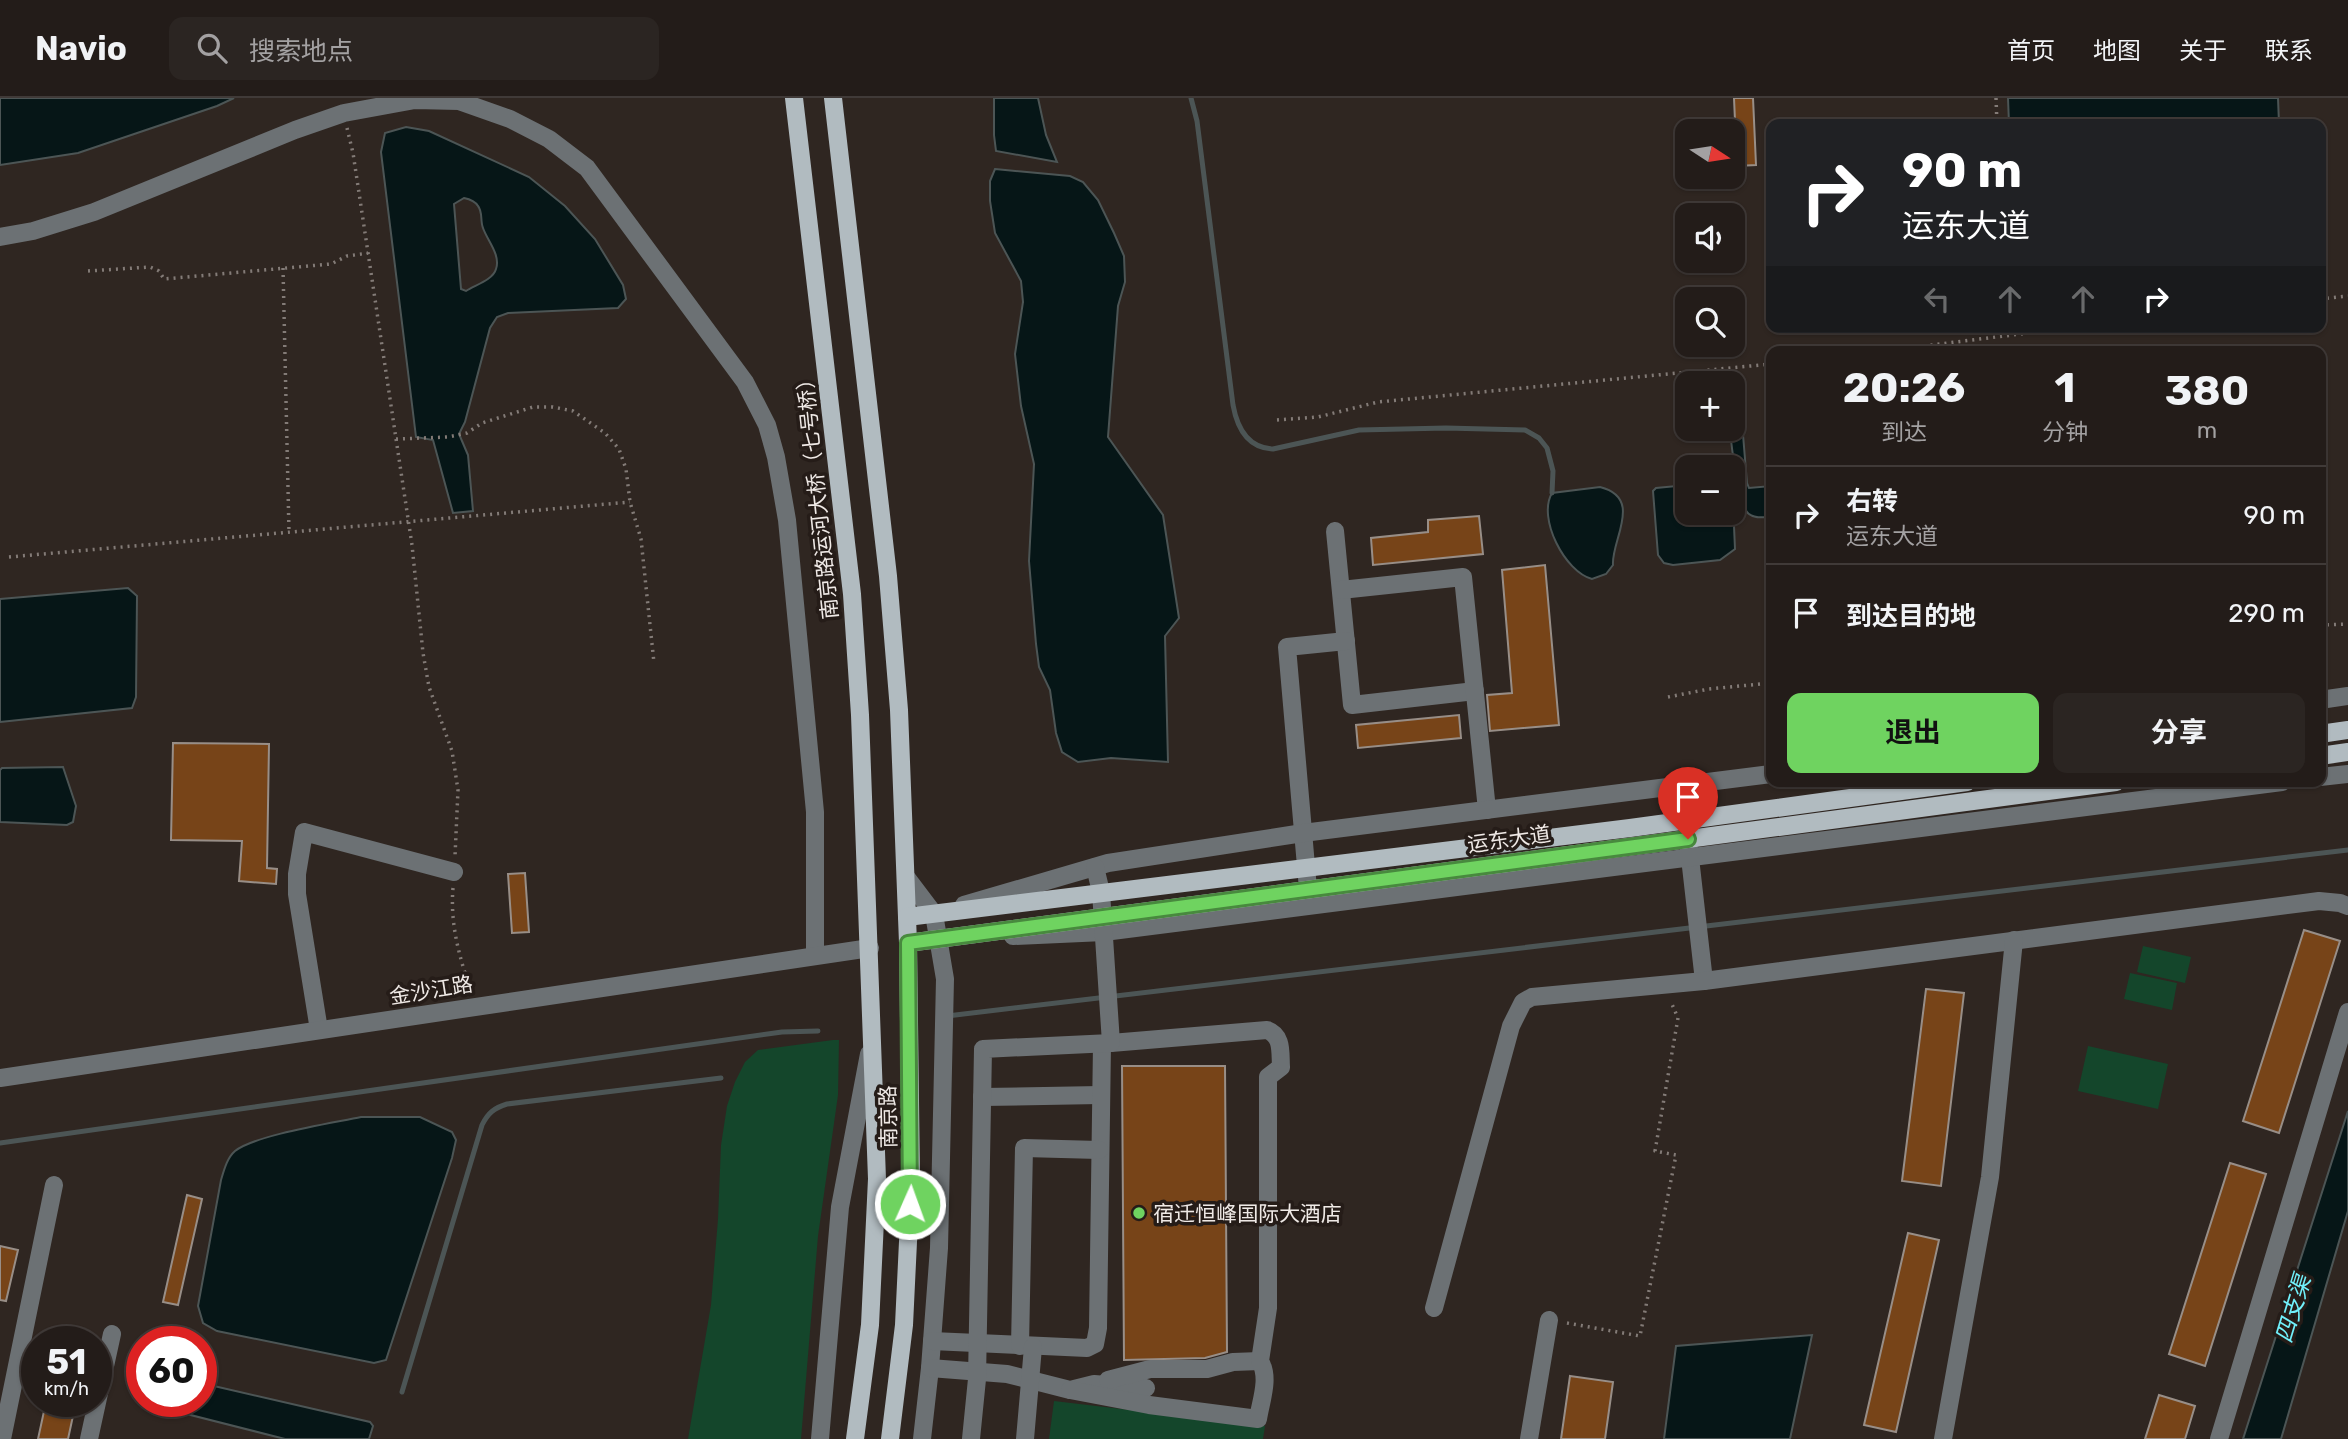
<!DOCTYPE html>
<html lang="zh">
<meta charset="utf-8">
<style>
:root{--surface:#231c19;--page:#2b2522;--text:#f1f3f6;--muted:#a3a1a2;--line:#403a38;--accent:#6fd360}
body{margin:0;font-family:Rubik,"Noto Sans SC",sans-serif;background:var(--page);color:var(--text);height:100vh;display:flex;flex-direction:column;font-size:26px;white-space:nowrap}
*{box-sizing:border-box;margin:0}
p{font-size:23px;color:var(--muted)}
.icon{flex:none;width:38px;height:38px;fill:none;stroke:currentColor;stroke-width:2;stroke-linecap:round;stroke-linejoin:round}
.map{position:relative;flex:1;overflow:hidden}
.details{position:absolute;left:1766px;top:248px;width:560px;height:441px;display:flex;flex-direction:column;background:var(--surface);border-radius:14px;box-shadow:0 2px 5px #0004,0 0 0 2px var(--line)}
.details>*{flex:none}
.hud{position:absolute;left:1766px;top:21px;width:560px;height:214px;border-radius:14px;box-shadow:0 2px 5px #0004,0 0 0 2px var(--line);background:#202124;color:#fff;overflow:hidden}
.needle{width:46px;rotate:102deg}
.fabs{position:absolute;left:1675px;top:21px;display:grid;gap:14px}
.fabs a{display:grid;place-items:center;width:70px;height:70px;border-radius:14px;background:var(--surface);box-shadow:0 2px 5px #0004,0 0 0 2px var(--line);font-size:35px}
.speed{position:absolute;left:21px;top:1228px;display:flex;gap:14px;font-size:35px;font-weight:700;text-align:center}
.speed>*{display:grid;place-content:center;width:91px;height:91px;border-radius:50%;background:var(--surface);box-shadow:0 2px 5px #0004,0 0 0 2px var(--line);line-height:1}
.speed small{font-size:18px;font-weight:400}
.speed .limit{border:10px solid #d22;background:#fff;color:#111}
.pin{position:absolute;display:grid;place-items:center;width:60px;height:60px;color:#fff;margin:-72px -30px;border-radius:50% 50% 50% 0;rotate:-45deg;box-shadow:0 0 7px #0007}
.pin .icon{rotate:45deg}
.me{position:absolute;width:77px;margin:-38px;rotate:2deg;stroke-linejoin:round;filter:drop-shadow(0 0 5px #0008)}
.turn{display:flex;align-items:center;gap:24px;height:147px;padding:0 21px;font-size:32px}
.turn .icon{width:91px;height:91px;stroke-width:2.5}
.turn b{display:block;font-size:49px;line-height:60px}
.lanes{display:flex;align-items:center;height:66px;padding:0 21px;background:#0003;justify-content:center;gap:35px;direction:ltr}
.lanes .off{opacity:.35}
.eta{display:flex;justify-content:space-evenly;align-items:center;height:119px;text-align:center}
.eta b{font-size:42px;font-weight:700;line-height:49px}
.action{display:flex;gap:14px;margin-top:auto;padding:14px 21px}
.action a{flex:1;height:80px;border-radius:14px;background:var(--accent);color:#111;font-size:28px;font-weight:700;line-height:80px;text-align:center}
.action a+a{background:var(--page);color:var(--text)}
ul{padding:0;list-style:none}
li{display:flex;align-items:center;gap:21px;height:98px;padding:0 21px;border-top:2px solid var(--line)}
li div{flex:1}
li b{display:block;font-size:26px}
li em{font-style:normal}
header{display:flex;align-items:center;gap:42px;box-sizing:border-box;height:98px;padding:0 35px;background:var(--surface);border-bottom:2px solid var(--line)}
header strong{font-size:33px}
nav{display:flex;gap:38px;margin-inline-start:auto;font-size:24px}
.search{width:490px;height:63px;background:var(--page);display:flex;align-items:center;gap:18px;box-sizing:border-box;padding:0 24px;border-radius:14px;color:var(--muted);font-size:26px}
.map>svg:first-child{display:block}
.green{fill:#14462b}
.water{fill:#061617;stroke:#4c5555;stroke-width:2;fill-rule:evenodd}
.lines{fill:none;stroke-linecap:round;stroke-linejoin:round}
.stream{stroke:#4c5555;stroke-width:5}
.building{fill:#774418;stroke:#988e87;stroke-width:2}
.path{stroke:#837b77;stroke-width:3.5;stroke-dasharray:2 5;stroke-linecap:butt}
.minor{stroke:#6c7174;stroke-width:18}
.major{stroke:#b1bbc0;stroke-width:18}
.route-casing{stroke:#48893e;stroke-width:18}
.route{stroke:#6fd360;stroke-width:12}
.poi-dot{fill:#6fd360;stroke:#251c18;stroke-width:2.5}
.labels{text-anchor:middle;dominant-baseline:central;stroke-width:7;stroke-linejoin:round;paint-order:stroke}
.street-label{font-size:21px;fill:#efe9e6;stroke:#251c18}
.poi-label{font-size:21px;fill:#efe9e6;stroke:#251c18;text-anchor:start}
.water-label{font-size:23px;font-style:italic;fill:#71f1fc;stroke:#251c18}
</style>
<header>
<strong>Navio</strong>
<div class="search"><svg class="icon" aria-label="search" viewBox="0 0 24 24"><circle cx="10" cy="10" r="6"/><path d="M15 15l6 6"/></svg>搜索地点</div>
<nav><a>首页</a><a>地图</a><a>关于</a><a>联系</a></nav>
</header>
<div class="map">
<svg width="2348" height="1341" viewBox="0 0 2348 1341">
<rect width="100%" height="100%" fill="#2f2621"/>
<!-- green -->
<g class="green">
<polygon points="2143,848 2191,859 2185,885 2137,874"/>
<polygon points="2130,875 2177,885 2172,912 2124,901"/>
<polygon points="833,942 839,942 838,997 818,1138 801,1341 688,1341 711,1207 718,1121 721,1047 727,1008 735,984 745,964 758,952"/>
<polygon points="2088,948 2168,966 2158,1011 2078,993"/>
<polygon points="1054,1303 1265,1328 1263,1341 1049,1341"/>
</g>
<!-- water -->
<g class="water">
<polygon points="0,0 234,0 217,8 78,55 0,67"/>
<polygon points="994,0 1038,0 1046,37 1057,64 996,53 994,37"/>
<polygon points="2008,0 2278,0 2279,26 2009,26"/>
<path d="M406,29L429,33L529,79L565,108L595,141L623,187L626,201L618,210L508,215L497,219L490,230L465,324L459,336L468,357L473,413L453,415L433,342L416,339L381,54L385,35ZM464,100C469,101 475,103 478,108C483,114 480,123 483,130C487,142 501,157 496,171C493,182 475,187 466,193L461,191L454,106Z"/>
<polygon points="995,71 1070,78 1083,84 1098,102 1114,135 1124,158 1125,184 1118,208 1108,339 1163,417 1179,520 1165,538 1168,664 1111,660 1078,664 1062,654 1056,635 1050,592 1039,569 1036,546 1029,463 1034,366 1021,308 1015,256 1023,204 1021,183 995,135 990,103 990,83"/>
<path d="M1734,284L1739,288L1747,385L1749,390L1771,388V419C1764,419 1755,421 1749,416C1739,410 1731,345 1730,331H1732V285H1728Z"/>
<polygon points="1687,387 1687,415 1732,415 1733,405 1735,451 1720,462 1673,467 1664,465 1658,457 1653,393 1656,390"/>
<path d="M1600,389C1644,400 1611,442 1613,467L1606,476L1592,481C1565,474 1537,420 1552,395Z"/>
<polygon points="128,490 137,498 136,599 132,610 0,624 0,501"/>
<polygon points="63,669 76,708 73,724 67,727 0,724 0,672 2,670"/>
<polygon points="2348,1013 2348,1113 2281,1341 2243,1341"/>
<path d="M361,1019H420L452,1034L456,1042L452,1060L386,1262L374,1265L217,1233L203,1225L198,1208L221,1082C224,1072 227,1060 235,1053C255,1037 333,1025 361,1019Z"/>
<polygon points="1812,1237 1790,1341 1664,1341 1676,1248"/>
<polygon points="201,1285 370,1324 373,1328 369,1341 285,1341 171,1312 165,1304 201,1304"/>
</g>
<g class="lines">
<!-- stream -->
<g class="stream">
<path d="M1191,0L1197,23L1233,307C1237,329 1247,350 1273,351L1359,332L1446,330L1525,332L1539,340L1547,350L1553,373L1552,395"/>
<polyline points="947,918 2348,752"/>
<polyline points="0,1045 782,934 818,933"/>
<path d="M402,1294L482,1027C488,1015 494,1010 507,1006L721,980"/>
</g>
</g>
<!-- building -->
<g class="building">
<polygon points="1734,0 1753,0 1756,67 1737,68"/>
<polygon points="1479,418 1483,456 1373,467 1371,440 1428,434 1428,422"/>
<polygon points="1545,467 1559,627 1490,633 1487,597 1512,595 1502,472"/>
<polygon points="1459,617 1461,640 1358,650 1356,627"/>
<polygon points="173,645 269,646 267,770 277,771 276,786 239,783 242,743 171,742"/>
<polygon points="525,775 529,834 512,835 508,776"/>
<polygon points="2304,832 2340,843 2279,1035 2243,1023"/>
<polygon points="1926,891 1964,895 1941,1088 1902,1083"/>
<polygon points="1122,968 1225,968 1227,1254 1205,1260 1124,1262"/>
<polygon points="2230,1065 2266,1076 2205,1268 2169,1256"/>
<polygon points="187,1097 202,1101 178,1207 163,1204"/>
<polygon points="1908,1135 1939,1142 1896,1334 1864,1327"/>
<polygon points="0,1148 18,1152 6,1203 0,1202"/>
<polygon points="1570,1278 1613,1284 1605,1341 1561,1341"/>
<polygon points="2159,1297 2195,1308 2185,1341 2145,1341"/>
<polygon points="46,1304 76,1304 68,1341 38,1341"/>
</g>
<g class="lines">
<!-- path -->
<g class="path">
<polyline points="1996,0 1997,26"/>
<polyline points="347,30 353,55 412,447 423,555 429,589 452,653 458,692 455,758"/>
<polyline points="283,170 289,434"/>
<polyline points="88,173 150,169 159,173 164,181 331,166 347,158 368,155"/>
<polyline points="2320,201 2348,198"/>
<polyline points="1875,254 2077,229"/>
<polyline points="1277,322 1318,319 1378,304 1771,266"/>
<polyline points="396,341 448,339 467,335 482,325 533,309 553,309 573,313 605,335 619,351 626,371 630,404 641,441 654,565"/>
<polyline points="9,459 630,404"/>
<polyline points="2320,527 2348,526"/>
<polyline points="1668,599 1709,591 1771,585"/>
<path d="M453,790C450,826 459,857 470,891"/>
<polyline points="1567,1225 1640,1238 1676,1057 1655,1053 1678,920 1671,904"/>
</g>
<!-- minor -->
<g class="minor">
<polyline points="0,139 33,133 94,114 295,32 344,15 415,2 459,3 510,21 549,41 587,70 745,284 767,327 776,359 787,422 815,714 815,856"/>
<polyline points="1335,433 1352,607 1475,593"/>
<polyline points="1341,492 1463,479 1487,712"/>
<polyline points="2320,602 2348,598"/>
<polyline points="2320,679 2348,676"/>
<polyline points="1689,751 1704,883"/>
<polyline points="906,779 934,816 945,881 939,1150 930,1270 922,1341"/>
<polyline points="1308,791 1287,549 1346,543"/>
<polyline points="964,807 1108,765 1303,735 1771,676"/>
<polyline points="1013,838 1104,834 2282,684"/>
<polyline points="319,932 297,796 297,776 304,734 454,774"/>
<polyline points="0,980 870,850"/>
<polyline points="982,999 1100,997"/>
<polyline points="1434,1210 1511,928 1523,904 1532,899 1704,883 2319,803 2340,805 2348,808"/>
<polyline points="932,1243 1087,1250 1095,1246 1098,1230 1102,946"/>
<polyline points="1020,1248 1024,1050 1099,1052"/>
<polyline points="930,1270 1007,1276 1070,1292 1094,1286 1146,1290"/>
<polyline points="1108,1282 1150,1271 1207,1271 1233,1264 1260,1263"/>
<path d="M1070,1292L1149,1307L1258,1321C1261,1302 1270,1280 1260,1263L1268,1210V979L1281,969C1280,954 1283,938 1267,932L1111,945"/>
<polyline points="2,1341 54,1087"/>
<polyline points="89,1341 112,1236"/>
<polyline points="820,1341 840,1109 869,956"/>
<polyline points="971,1341 977,1281 983,951 1111,945 1101,794 1095,769"/>
<polyline points="1025,1341 1033,1249"/>
<polyline points="1529,1341 1549,1222"/>
<polyline points="1943,1341 1990,1079 2014,842"/>
<polyline points="2219,1341 2348,914"/>
</g>
<!-- major -->
<g class="major">
<polyline points="794,0 852,496 860,617 877,1081 870,1227 855,1341"/>
<polyline points="833,0 888,478 899,612 908,845 911,1081 904,1227 890,1341"/>
<polyline points="2320,636 2348,632"/>
<polyline points="2320,658 2348,654"/>
<polyline points="907,819 1630,730 1967,684"/>
<polyline points="908,845 2116,684"/>
</g>
</g>
<g class="lines">
<!-- route casing -->
<g class="route-casing">
<polyline id="route" points="910,1106 908,845 1688,741"/>
</g>
<!-- route -->
<use href="#route" class="route"/>
</g>
<!-- markers -->
<circle class="poi-dot" cx="1139" cy="1115" r="7"/>
<g class="labels">
<!-- street labels -->
<g class="street-label">
<text transform="translate(817 396) rotate(-96)">南京路运河大桥（七号桥）</text>
<text transform="translate(1509 741) rotate(-8)">运东大道</text>
<text transform="translate(431 892) rotate(-9)">金沙江路</text>
<text transform="translate(888 1019) rotate(-91)">南京路</text>
</g>
<!-- poi labels -->
<g class="poi-label">
<text x="1153" y="1115">宿迁恒峰国际大酒店</text>
</g>
<!-- water labels -->
<g class="water-label">
<text transform="translate(2293 1211) rotate(-73)">四支渠</text>
</g>
</g>
</svg>
<div class="fabs">
<a><svg class="needle" viewBox="-14 -14 28 28"><path d="M0-13l5 13h-10z" fill="#e53935"/><path d="M0 13l5-13h-10z" fill="#a3a1a2"/></svg></a>
<a><svg class="icon" aria-label="sound" viewBox="0 0 24 24"><path d="M4 9h4l5-4v14l-5-4H4zM17 9q2 3 0 6"/></svg></a>
<a><svg class="icon" aria-label="search" viewBox="0 0 24 24"><circle cx="10" cy="10" r="6"/><path d="M15 15l6 6"/></svg></a>
<a>+</a>
<a>−</a>
</div>
<div class="speed"><div>51<small>km/h</small></div><div class="limit">60</div></div>
<div class="pin" style="left:1688px;top:741px;background:#d93025"><svg class="icon" aria-label="arrive" viewBox="0 0 24 24"><path d="M6 21V4h12l-3 4 3 4H6"/></svg></div>
<svg class="me" style="left:910px;top:1106px" viewBox="-20 -20 40 40"><circle r="17" fill="#6fd360" stroke="#fff" stroke-width="3"/><path d="M0-11L8 9 0 5-8 9z" fill="#fff"/></svg>
<div class="hud">
<div class="turn"><svg class="icon" aria-label="right" viewBox="0 0 24 24"><path d="M7 20v-9h11M14 6l5 5-5 5"/></svg><div><b>90 m</b>运东大道</div></div>
<div class="lanes"><svg class="icon off" aria-label="left" viewBox="0 0 24 24"><path d="M17 20v-9H6M10 6l-5 5 5 5"/></svg><svg class="icon off" aria-label="ahead" viewBox="0 0 24 24"><path d="M12 20V5M6 11l6-6 6 6"/></svg><svg class="icon off" aria-label="ahead" viewBox="0 0 24 24"><path d="M12 20V5M6 11l6-6 6 6"/></svg><svg class="icon" aria-label="right" viewBox="0 0 24 24"><path d="M7 20v-9h11M14 6l5 5-5 5"/></svg></div>
</div>
<section class="details">
<div class="eta">
<div><b>20:26</b><p>到达</p></div>
<div><b>1</b><p>分钟</p></div>
<div><b>380</b><p>m</p></div>
</div>
<ul>
<li><svg class="icon" aria-label="right" viewBox="0 0 24 24"><path d="M7 20v-9h11M14 6l5 5-5 5"/></svg><div><b>右转</b><p>运东大道</p></div><em>90 m</em></li>
<li><svg class="icon" aria-label="arrive" viewBox="0 0 24 24"><path d="M6 21V4h12l-3 4 3 4H6"/></svg><div><b>到达目的地</b></div><em>290 m</em></li>
</ul>
<div class="action"><a>退出</a><a>分享</a></div>
</section>
</div>
